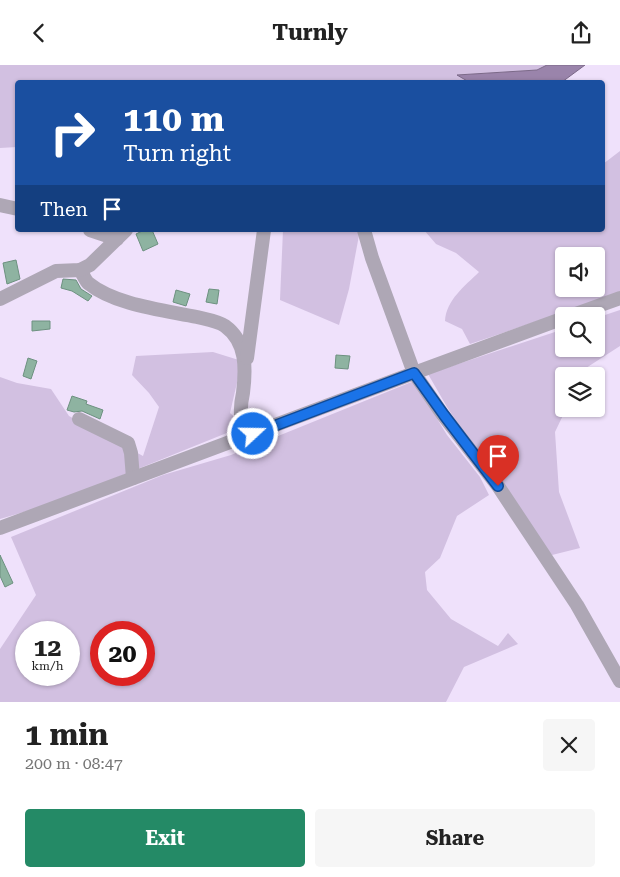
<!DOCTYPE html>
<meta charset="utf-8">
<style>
:root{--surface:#fff;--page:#f6f6f6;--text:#222;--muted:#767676;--accent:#248a66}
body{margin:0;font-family:"Roboto Serif",serif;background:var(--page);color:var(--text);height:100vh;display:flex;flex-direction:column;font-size:19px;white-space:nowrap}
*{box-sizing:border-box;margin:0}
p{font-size:16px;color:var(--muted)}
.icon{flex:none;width:28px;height:28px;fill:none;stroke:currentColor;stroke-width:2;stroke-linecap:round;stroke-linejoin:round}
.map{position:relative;height:637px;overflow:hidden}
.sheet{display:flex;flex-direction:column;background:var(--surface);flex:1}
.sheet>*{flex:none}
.hud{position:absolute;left:15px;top:15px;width:590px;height:152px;border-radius:5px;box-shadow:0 1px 4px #0004;background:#1a4fa0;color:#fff;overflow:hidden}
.fabs{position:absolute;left:555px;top:182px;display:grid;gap:10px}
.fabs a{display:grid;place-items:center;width:50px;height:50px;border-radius:5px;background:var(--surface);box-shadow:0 1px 4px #0004;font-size:25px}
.speed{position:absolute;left:15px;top:556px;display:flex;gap:10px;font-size:25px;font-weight:700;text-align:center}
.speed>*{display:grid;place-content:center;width:65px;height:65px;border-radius:50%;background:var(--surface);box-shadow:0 1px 4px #0004;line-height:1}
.speed small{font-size:12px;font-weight:400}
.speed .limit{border:8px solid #d22;background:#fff;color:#111}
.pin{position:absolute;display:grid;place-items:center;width:42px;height:42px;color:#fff;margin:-51px -21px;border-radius:50% 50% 50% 0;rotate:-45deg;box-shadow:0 0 5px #0007}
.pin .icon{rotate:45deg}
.me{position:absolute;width:55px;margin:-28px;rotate:69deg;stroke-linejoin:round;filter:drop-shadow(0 0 4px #0008)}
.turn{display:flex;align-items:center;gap:18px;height:105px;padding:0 25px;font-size:22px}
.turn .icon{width:65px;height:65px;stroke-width:2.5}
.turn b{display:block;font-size:35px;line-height:42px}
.then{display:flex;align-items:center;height:48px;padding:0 25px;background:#0003;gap:10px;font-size:19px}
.round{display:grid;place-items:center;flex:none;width:52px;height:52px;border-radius:5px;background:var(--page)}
.headline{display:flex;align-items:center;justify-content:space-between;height:85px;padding:0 25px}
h1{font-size:30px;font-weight:700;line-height:38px}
.cta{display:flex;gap:10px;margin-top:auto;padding:10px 25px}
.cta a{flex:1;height:58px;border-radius:5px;background:var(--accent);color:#fff;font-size:20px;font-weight:700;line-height:58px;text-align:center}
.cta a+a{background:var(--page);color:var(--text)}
header{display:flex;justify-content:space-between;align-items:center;height:65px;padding:0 25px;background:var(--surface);font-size:22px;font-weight:700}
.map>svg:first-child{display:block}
.green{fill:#d2c0e1;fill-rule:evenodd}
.water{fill:#9a84ab;stroke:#7b6988}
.building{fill:#8eb3a1;stroke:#6d9180}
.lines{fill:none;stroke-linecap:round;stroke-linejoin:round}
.minor{stroke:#aea7b5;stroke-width:14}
.route-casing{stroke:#114b97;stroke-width:12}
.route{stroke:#1a73e8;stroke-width:9}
</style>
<header><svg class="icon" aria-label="back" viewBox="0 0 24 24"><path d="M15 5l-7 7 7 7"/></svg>Turnly<svg class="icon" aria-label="share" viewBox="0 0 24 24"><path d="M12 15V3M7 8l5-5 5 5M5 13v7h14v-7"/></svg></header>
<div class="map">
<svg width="620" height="637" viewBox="0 0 620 637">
<rect width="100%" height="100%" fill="#efe1fb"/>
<!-- green -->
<g class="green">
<polygon points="0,0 547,0 537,5 458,10 469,18 18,18 17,82 0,83"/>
<path d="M620,86V228L470,279L462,264L445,256C446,235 465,221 479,207L456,188L436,179L424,165H602L603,99ZM564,191H596V224H564Z"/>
<polygon points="283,165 360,165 349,224 339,260 280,235"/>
<polygon points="620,245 620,281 586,303 582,311 564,311 564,344 566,344 555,367 559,427 580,483 552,490 509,439 447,342 428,309 564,264 564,284 596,284 596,253"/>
<polygon points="213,287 242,296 230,348 244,361 51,439 0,454 0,312 17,318 51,324 69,351 143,391 159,342 149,328 132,310 136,291"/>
<path d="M414,316L447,370L480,412L489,430L457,451L440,493L425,507L427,525L451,554L498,581L508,568L518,579L464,602L446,637H0V584L36,530L11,472L163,410L231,390ZM26,568H69V610H26ZM101,568H144V610H101Z"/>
</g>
<!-- water -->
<polygon class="water" points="547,0 585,0 562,17 469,17 457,10 537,5"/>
<!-- building -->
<g class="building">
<polygon points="144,165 152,165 158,179 143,186 136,169"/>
<polygon points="16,195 20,214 7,219 3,198"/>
<polygon points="63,214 76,215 81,224 92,231 88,236 72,226 61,223"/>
<polygon points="209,224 219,225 217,239 206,237"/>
<polygon points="176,225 190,229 186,241 173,237"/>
<polygon points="32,256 50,256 50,264 32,266"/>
<polygon points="336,290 350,291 348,304 335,303"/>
<polygon points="28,293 37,296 31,314 23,311"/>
<polygon points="72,331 87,336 86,339 103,345 100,354 82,346 74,347 67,345"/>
<polygon points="0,490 13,518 5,522 0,511"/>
</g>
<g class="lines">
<!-- minor -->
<g class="minor">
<polyline points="0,140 18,144"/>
<polyline points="90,165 117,174"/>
<polyline points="364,165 372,193 414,308 564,253"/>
<path d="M80,205C83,209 85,215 88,218C115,240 163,245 197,252C205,254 218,256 225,261C247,277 246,304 243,328C241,337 239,348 243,358C245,362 249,366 253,369"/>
<polyline points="0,234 56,206 80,205 90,200 126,165"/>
<polyline points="570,251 620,233"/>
<polyline points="247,293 264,165"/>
<polyline points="79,354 128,378 131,388 133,413"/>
<polyline points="0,463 414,308 443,350 498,421 577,540 620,616"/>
</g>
</g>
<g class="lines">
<!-- route casing -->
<g class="route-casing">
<polyline id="route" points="253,369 414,308 444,350 498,421"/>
</g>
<!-- route -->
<use href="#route" class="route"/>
</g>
</svg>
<div class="fabs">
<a><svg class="icon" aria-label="sound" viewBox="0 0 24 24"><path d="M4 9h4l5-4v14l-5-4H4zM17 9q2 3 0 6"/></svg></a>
<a><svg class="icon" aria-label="search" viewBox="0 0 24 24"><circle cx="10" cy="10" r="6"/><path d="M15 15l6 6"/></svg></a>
<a><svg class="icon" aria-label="layers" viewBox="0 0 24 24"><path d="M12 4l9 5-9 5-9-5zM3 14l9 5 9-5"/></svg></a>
</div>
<div class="speed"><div>12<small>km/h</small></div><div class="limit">20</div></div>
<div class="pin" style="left:498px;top:421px;background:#d93025"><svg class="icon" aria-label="arrive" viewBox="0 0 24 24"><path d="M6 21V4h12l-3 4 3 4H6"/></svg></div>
<svg class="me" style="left:253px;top:369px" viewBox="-20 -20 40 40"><circle r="17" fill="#1a73e8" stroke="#fff" stroke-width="3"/><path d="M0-11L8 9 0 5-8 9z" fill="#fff"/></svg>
<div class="hud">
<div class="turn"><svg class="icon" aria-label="right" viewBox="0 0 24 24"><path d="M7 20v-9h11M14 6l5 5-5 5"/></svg><div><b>110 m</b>Turn right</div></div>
<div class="then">Then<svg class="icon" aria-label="arrive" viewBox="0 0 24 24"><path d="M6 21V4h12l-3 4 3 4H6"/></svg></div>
</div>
</div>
<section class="sheet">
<div class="headline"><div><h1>1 min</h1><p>200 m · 08:47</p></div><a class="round"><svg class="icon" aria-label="close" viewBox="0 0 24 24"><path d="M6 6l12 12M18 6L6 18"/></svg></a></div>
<div class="cta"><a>Exit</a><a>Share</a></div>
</section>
